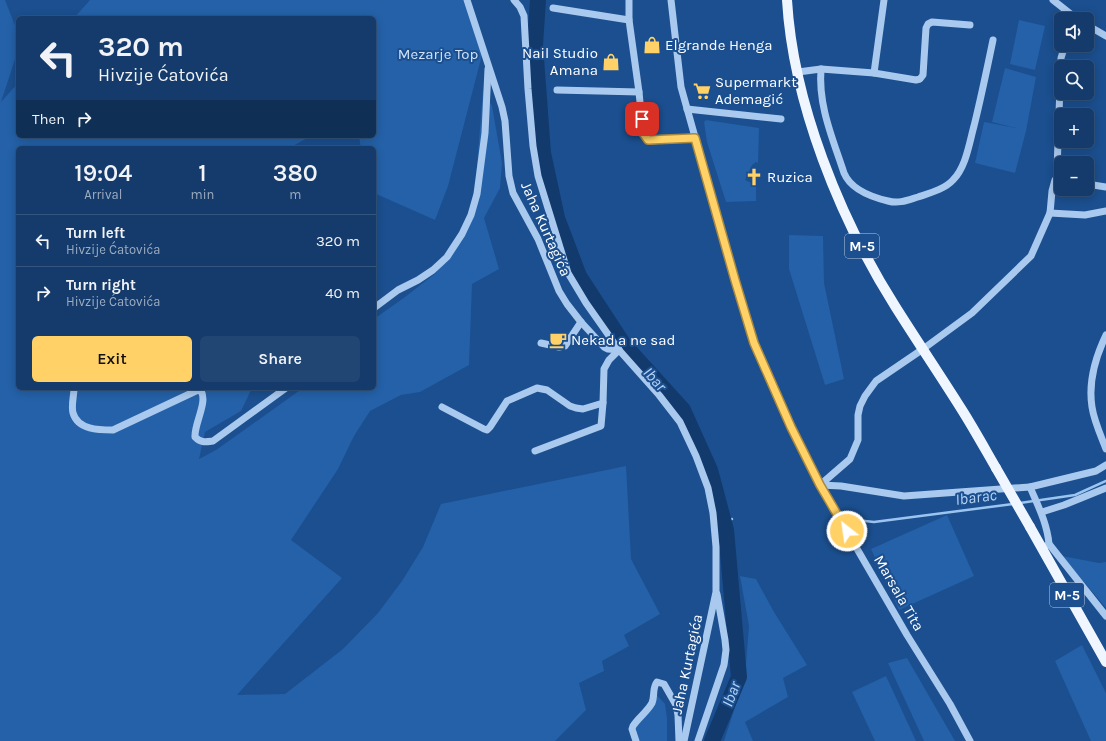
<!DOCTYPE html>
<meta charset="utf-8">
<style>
:root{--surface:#143b6b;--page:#214673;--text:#f1f3f6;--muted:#9dadc1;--line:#33557e;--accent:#ffd166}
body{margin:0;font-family:Karla,sans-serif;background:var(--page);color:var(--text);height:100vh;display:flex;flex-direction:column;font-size:15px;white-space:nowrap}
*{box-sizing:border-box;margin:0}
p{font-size:13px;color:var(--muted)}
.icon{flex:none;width:22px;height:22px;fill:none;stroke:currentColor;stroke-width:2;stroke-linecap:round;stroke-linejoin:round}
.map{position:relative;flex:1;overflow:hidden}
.side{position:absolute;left:16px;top:146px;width:360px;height:244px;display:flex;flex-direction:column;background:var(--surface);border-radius:6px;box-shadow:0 2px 10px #0003,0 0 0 1px var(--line)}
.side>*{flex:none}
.top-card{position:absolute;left:16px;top:16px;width:360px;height:122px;border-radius:6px;box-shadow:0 2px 10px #0003,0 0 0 1px var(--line);background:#143b6b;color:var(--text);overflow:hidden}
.buttons{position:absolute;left:1054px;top:12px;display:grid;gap:8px}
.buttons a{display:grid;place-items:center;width:40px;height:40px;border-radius:6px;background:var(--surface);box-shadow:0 2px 10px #0003,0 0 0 1px var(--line);font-size:20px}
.pin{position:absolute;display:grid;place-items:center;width:34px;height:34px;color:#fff;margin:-17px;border-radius:8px;box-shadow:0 2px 6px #0006}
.me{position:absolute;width:44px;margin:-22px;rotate:330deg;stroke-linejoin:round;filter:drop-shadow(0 0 3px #0008)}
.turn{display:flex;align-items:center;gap:14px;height:84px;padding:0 16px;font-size:18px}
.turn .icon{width:52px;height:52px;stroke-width:2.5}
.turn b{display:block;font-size:28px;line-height:34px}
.then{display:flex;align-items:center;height:38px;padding:0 16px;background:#0003;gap:8px;font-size:15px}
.eta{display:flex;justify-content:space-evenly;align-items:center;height:68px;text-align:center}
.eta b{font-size:24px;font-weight:600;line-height:28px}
.primary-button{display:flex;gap:8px;margin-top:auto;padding:8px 16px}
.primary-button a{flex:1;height:46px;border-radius:6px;background:var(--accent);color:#111;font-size:16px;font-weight:600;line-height:46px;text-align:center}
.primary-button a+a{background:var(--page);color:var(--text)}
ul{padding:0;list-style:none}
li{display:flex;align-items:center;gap:12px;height:52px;padding:0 16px;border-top:1px solid var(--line)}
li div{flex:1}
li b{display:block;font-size:15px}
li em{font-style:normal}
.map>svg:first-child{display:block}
.green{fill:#2461a8}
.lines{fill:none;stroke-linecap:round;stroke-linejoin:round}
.stream{stroke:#9cc4f0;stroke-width:2.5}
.river{stroke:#123a6d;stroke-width:16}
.minor{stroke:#a9c9ee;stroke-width:7}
.major{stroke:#f0f6ff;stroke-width:10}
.major-bridge{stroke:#f0f6ff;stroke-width:10}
.route-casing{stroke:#a68842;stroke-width:10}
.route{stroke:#ffd166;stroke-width:7}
.labels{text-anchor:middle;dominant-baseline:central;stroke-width:4;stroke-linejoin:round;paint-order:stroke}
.shield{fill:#1b4f8f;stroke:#bbcadd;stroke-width:1}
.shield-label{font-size:14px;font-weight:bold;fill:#fff}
.poi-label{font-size:15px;fill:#fff;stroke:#1b4f8f;text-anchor:start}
.park-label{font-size:15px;fill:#cfe3fa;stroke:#1b4f8f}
.street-label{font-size:15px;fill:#fff;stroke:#1b4f8f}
.water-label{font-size:16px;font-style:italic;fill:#b5d3f5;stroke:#1b4f8f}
</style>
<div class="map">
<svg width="1106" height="741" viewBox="0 0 1106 741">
<rect width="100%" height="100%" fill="#1b4f8f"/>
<!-- green -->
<g class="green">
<polygon points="0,0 5,0 18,33 18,50 1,102 18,83 18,136 311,136 289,148 18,148 18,388 252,388 241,411 205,432 199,459 216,450 303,388 374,388 374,319 405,297 436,273 460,236 471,207 476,179 483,89 492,106 502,163 500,188 484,218 499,269 472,284 469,365 420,392 401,395 370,411 354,436 338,469 291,540 342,578 237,695 285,694 343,649 378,613 402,581 423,547 441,504 626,466 631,559 660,614 624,635 629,646 602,661 604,671 579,683 586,710 555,741 0,741"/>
<polygon points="90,0 463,0 483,51 448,186 435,220 374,193 374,148 361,148 359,136 374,136 374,18 74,18"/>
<polygon points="1019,20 1045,26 1035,70 1010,64"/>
<polygon points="1005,68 1036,77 1026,131 1015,173 975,163 984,122 1016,128 992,122"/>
<polygon points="706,120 759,128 758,163 756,162 752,165 745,180 756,185 756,201 726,202 707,142 704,122"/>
<polygon points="789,235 823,236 824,283 844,379 825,385 789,269"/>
<polygon points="947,515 974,576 899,610 871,549"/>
<polygon points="1062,556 1099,563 1106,562 1106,608"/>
<polygon points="740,576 756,579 774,612 807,665 783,678 788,697 745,722 753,741 724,741 745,676 749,626"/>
<polygon points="1082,645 1106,693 1106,741 1091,741 1055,661"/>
<polygon points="907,658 955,741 924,741 888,663"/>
<polygon points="886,676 916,741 875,741 852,692"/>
<polygon points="654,692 665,704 667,718 667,741 633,741 634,729 645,717"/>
</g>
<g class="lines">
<!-- stream -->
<g class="stream">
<polyline points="1020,503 1075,495 1106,481"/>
<polyline points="847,519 874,522 1013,504"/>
<polyline points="724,521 732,519"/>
</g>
<!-- river -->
<polyline class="river" points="538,0 535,45 543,153 557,218 579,276 624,345 683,410 710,470 726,530 739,677 712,741"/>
<!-- minor -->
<g class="minor">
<polyline points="467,0 502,107 505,121 509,176 513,193 538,239 559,291 567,304 581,322 604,347 608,349 619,350"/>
<polyline points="514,0 520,7 524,16 528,89 533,146 538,176 568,273 586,303 619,350 659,395 680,422 696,456 708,488 713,513 716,547 716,592 684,741"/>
<polyline points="629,0 629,20 639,92 643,133 645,137 650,141 695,138"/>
<polyline points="671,0 681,87 735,280 754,343 791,427 820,485 907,635 950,704 970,741"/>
<polyline points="1053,0 1077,19"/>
<polyline points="553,8 629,20"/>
<polyline points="1087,25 1106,36"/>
<path d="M821,69C818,106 833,139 844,173C851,190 871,197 888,201C899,204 908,200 918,197C930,193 945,189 953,180C966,167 969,144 974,126C981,98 987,69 993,40"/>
<polyline points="798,72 821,69 874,73 916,80 920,79 923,75 926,28 928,24 932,22 970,25"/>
<polyline points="874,73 884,0"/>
<polyline points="557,90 639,92"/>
<polyline points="687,109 781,119"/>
<polyline points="1061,179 1057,175 1057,170 1061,58 1065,45"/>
<polyline points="1087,184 1106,187"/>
<polyline points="1050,213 1085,215 1106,211"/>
<polyline points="374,308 398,290 418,280 433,270 447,257 462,234 471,215 477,194 485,133 488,69"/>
<path d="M1106,335C1095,358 1088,382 1092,407C1094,421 1101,436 1106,449"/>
<polyline points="541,343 559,347 565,346 581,322"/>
<path d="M74,388C74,396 71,405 73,413C78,430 99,430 113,430L198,390L201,391C208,402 194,424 195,437C201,443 205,442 213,441L286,388"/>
<polyline points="442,407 484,429 487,430 490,427 507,401 537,388 547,390 570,406 576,408 583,409 603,403 604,369 609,360 619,350"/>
<polyline points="535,451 601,426 603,403"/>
<polyline points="820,485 850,459 858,440 858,415 860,406 865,396 876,381 923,349 972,313 1031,256 1050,213 1052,191 1055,180 1059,178"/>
<path d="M820,485L841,486L904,496L1030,487C1038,506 1047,523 1049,544L1042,548"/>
<polyline points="1030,487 1096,471 1106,465"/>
<polyline points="1042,512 1064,505 1106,488"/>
<polyline points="1049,544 1106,616"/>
<path d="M636,741L632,729L633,726C638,718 647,712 652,703C655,696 652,688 657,682L664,684L676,705L678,715L679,741"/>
<polyline points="698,741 724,665 726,650 725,640 717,594"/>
</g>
<!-- major -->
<g class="major">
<path d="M787,0C793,103 840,219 895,306C917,341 940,375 962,410C974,429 985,449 996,468"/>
<polyline points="1030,527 1106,662"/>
</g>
<!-- major-bridge -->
<polyline class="major-bridge" points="996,468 1030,527"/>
</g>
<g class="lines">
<!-- route casing -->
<g class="route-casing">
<polyline id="route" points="642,119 643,133 648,140 695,138 735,280 754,343 791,427 820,485 847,531"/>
</g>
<!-- route -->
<use href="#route" class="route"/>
</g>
<!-- icons -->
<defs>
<g id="shop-bare" transform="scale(1.38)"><path d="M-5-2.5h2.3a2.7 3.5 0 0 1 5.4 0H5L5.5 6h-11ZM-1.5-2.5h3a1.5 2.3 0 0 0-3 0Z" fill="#ffd166" stroke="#1b4f8f" stroke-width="2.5" paint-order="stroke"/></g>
<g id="supermarket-bare" transform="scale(1.38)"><path d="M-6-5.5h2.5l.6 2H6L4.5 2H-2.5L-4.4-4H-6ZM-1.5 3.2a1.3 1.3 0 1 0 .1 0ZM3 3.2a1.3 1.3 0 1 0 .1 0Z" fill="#ffd166" stroke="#1b4f8f" stroke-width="2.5" paint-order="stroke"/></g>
<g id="church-bare" transform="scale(1.38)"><path d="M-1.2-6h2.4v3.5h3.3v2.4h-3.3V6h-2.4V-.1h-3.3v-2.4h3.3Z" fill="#ffd166" stroke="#1b4f8f" stroke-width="2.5" paint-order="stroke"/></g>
<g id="cafe-bare" transform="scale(1.38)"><path d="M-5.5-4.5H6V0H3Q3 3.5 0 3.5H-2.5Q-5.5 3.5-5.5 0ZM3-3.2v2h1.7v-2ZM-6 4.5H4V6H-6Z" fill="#ffd166" stroke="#1b4f8f" stroke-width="2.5" paint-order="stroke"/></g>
</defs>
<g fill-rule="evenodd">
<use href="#shop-bare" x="652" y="45"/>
<use href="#shop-bare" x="611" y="62"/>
<use href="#supermarket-bare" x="702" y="91"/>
<use href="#church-bare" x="754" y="177"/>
<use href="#cafe-bare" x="558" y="340"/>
</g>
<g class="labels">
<!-- shield labels -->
<g class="shield">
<rect x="845" y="234" width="34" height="24" rx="3"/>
<rect x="1050" y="583" width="34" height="24" rx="3"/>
</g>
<g class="shield-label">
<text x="862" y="246">M-5</text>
<text x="1067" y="595">M-5</text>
</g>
<!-- poi labels -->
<g class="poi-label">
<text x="665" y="45">Elgrande Henga</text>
<text x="598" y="53" text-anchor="end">Nail Studio<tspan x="598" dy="17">Amana</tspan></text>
<text x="715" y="82">Supermarkt<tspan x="715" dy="17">Ademagić</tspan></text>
<text x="767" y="177">Ruzica</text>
<text x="571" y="340">Nekad a ne sad</text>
</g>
<!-- park labels -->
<g class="park-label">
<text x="438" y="54">Mezarje Top</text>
</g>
<!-- street labels -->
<g class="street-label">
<text transform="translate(546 229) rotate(66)">Jaha Kurtagića</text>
<text transform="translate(899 593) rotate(60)">Marsala Tita</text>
<text transform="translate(687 664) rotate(-78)">Jaha Kurtagića</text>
</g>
<!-- water labels -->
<g class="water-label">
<text transform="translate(655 379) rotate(48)">Ibar</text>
<text transform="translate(976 497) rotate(-7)">Ibarac</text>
<text transform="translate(731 694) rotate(-69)">Ibar</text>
</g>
</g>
</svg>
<div class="buttons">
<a><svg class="icon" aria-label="sound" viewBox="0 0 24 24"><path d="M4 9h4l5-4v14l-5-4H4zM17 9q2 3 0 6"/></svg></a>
<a><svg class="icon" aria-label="search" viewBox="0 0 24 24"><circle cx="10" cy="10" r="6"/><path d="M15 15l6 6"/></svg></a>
<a>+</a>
<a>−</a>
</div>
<div class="pin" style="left:642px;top:119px;background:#d93025"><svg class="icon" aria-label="arrive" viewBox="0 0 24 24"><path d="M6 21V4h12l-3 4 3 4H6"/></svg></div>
<svg class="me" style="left:847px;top:531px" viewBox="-20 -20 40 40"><circle r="17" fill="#ffd166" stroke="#fff" stroke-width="3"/><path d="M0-11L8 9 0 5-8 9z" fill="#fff"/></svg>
<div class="top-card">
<div class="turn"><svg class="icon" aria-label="left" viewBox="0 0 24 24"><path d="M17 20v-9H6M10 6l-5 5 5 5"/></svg><div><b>320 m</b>Hivzije Ćatovića</div></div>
<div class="then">Then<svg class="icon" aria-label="right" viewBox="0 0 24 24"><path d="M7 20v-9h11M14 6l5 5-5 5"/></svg></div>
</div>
<section class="side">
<div class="eta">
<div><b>19:04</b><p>Arrival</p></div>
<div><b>1</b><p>min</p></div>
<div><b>380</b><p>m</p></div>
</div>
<ul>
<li><svg class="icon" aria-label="left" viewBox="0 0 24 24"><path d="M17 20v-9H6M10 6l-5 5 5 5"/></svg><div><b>Turn left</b><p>Hivzije Ćatovića</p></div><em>320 m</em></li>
<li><svg class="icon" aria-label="right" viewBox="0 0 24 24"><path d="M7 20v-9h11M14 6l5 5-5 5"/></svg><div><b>Turn right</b><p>Hivzije Ćatovića</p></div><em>40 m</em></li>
</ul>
<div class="primary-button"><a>Exit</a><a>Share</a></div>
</section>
</div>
